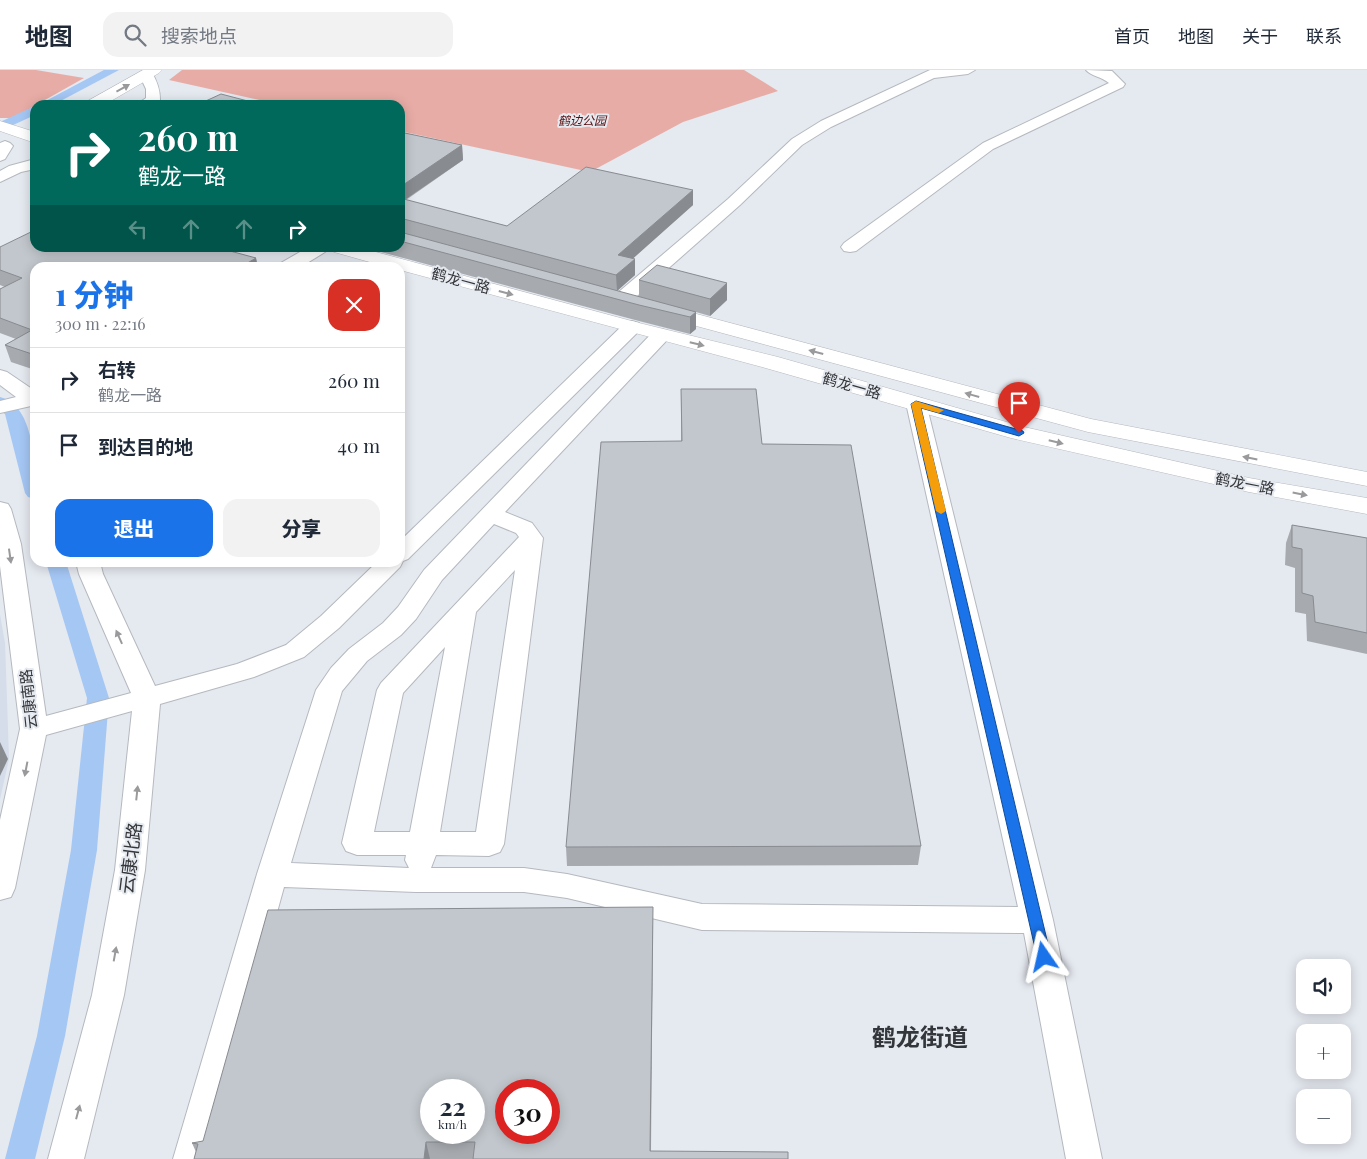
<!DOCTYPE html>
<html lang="zh">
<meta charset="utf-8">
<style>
:root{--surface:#fff;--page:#f2f2f3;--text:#1f2937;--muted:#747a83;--line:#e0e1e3;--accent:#1a73e8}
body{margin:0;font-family:"Playfair Display","Noto Sans SC",serif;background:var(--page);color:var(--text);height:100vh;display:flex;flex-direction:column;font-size:19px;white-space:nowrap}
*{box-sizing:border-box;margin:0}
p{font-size:16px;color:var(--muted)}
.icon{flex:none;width:28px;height:28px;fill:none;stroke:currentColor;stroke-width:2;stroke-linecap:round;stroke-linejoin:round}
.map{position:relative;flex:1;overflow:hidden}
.drawer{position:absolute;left:30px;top:192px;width:375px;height:305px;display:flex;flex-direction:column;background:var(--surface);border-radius:15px;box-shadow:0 2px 12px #0003}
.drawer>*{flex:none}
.top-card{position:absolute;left:30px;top:30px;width:375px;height:152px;border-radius:15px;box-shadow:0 2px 12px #0003;background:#00695c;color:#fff;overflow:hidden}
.fabs{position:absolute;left:1296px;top:889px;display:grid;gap:10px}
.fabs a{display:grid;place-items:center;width:55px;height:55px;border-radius:10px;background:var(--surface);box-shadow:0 2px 12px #0003;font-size:25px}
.speed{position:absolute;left:420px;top:1009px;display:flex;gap:10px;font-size:25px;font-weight:700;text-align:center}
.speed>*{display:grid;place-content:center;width:65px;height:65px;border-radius:50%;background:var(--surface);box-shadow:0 2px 12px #0003;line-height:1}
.speed small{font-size:12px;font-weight:400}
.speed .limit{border:8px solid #d22;background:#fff;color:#111}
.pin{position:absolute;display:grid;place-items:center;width:42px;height:42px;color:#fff;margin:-51px -21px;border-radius:50% 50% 50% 0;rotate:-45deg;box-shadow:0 0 5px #0007}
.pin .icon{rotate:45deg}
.me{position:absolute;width:55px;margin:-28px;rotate:349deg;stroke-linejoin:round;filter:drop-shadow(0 0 4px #0008)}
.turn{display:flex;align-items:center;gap:18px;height:105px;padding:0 25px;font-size:22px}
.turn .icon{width:65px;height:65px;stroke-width:2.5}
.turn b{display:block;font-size:35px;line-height:42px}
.lanes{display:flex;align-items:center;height:48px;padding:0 25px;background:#0003;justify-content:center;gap:25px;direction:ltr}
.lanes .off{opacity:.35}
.round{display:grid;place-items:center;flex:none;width:52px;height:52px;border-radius:15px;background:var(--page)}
.head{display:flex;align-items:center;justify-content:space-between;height:85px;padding:0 25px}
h1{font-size:30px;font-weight:800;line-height:38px;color:var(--accent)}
.action{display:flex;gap:10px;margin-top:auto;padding:10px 25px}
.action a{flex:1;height:58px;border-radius:15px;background:var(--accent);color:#fff;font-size:20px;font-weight:800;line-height:58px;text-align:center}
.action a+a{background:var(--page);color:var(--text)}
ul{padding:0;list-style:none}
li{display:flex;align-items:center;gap:15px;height:65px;padding:0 25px;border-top:1px solid var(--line)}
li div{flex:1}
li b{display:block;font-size:19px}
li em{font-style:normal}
header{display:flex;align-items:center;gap:30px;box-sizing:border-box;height:70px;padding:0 25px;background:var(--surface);border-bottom:1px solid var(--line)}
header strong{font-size:24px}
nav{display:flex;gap:28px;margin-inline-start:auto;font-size:18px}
.search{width:350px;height:45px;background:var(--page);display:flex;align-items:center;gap:12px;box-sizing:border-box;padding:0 18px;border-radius:15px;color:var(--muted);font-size:19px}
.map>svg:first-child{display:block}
.built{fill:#d4dde9}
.green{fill:#e8aca6}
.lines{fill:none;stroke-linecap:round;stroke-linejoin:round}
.canal{fill:#a5c7f4;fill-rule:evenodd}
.minor-casing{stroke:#b5b9bf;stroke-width:2}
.highway-casing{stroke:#b5b9bf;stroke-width:1}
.minor{fill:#fff;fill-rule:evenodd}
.highway{fill:#fff;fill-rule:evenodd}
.wall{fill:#a7abb0}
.shaded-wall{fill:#888b90}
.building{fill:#c2c7cd;stroke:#888b90;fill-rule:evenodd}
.oneway{fill:#9a9a9c}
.route{fill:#1a73e8;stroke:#114b97}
.slow{fill:#f59e0b}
.labels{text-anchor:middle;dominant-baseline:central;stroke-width:4;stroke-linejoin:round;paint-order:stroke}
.far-park-label{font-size:12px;font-style:italic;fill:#581011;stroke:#e5e9f0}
.street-label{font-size:15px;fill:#353639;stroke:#e5e9f0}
.near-street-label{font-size:18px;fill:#353639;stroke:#e5e9f0}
.near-district-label{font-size:24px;font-weight:bold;fill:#33363b;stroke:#e5e9f0}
</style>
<header>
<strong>地图</strong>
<div class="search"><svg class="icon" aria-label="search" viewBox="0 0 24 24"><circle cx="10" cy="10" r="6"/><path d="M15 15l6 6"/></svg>搜索地点</div>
<nav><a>首页</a><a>地图</a><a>关于</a><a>联系</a></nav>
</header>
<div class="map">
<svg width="1367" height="1089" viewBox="0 0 1367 1089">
<rect width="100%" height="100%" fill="#e5e9f0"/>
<!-- built -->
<polygon class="built" points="0,545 5,573 9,689 0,729"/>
<!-- green -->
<g class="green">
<polygon points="0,0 36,0 84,8 13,48 0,48"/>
<polygon points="182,0 744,0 778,21 683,52 590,102 400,61 400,35 282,35 169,10"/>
</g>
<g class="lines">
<!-- canal -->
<g class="canal">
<polygon points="104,0 119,0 53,35 38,35"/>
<polygon points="35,36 35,45 0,61 0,52"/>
<path d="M0,327C36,336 35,399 35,429L28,427L25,423L5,344L0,341Z"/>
<polygon points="46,492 66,492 109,628 97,780 65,966 35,1089 5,1089 37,966 71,780 87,628"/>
</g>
<!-- minor casing -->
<g class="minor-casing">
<g id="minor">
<path d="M145,0L151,1C157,11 160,19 160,30L154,35H136L146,28V19L139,4Z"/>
<polygon points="930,0 975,0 968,4 934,8 831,57 802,75 740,135 628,234 621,236 614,234 612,230 614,226 728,129 792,69 821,51"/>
<path d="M1086,0L1112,1L1125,14L1123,17L993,79L856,181L850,182L844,181L841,177L844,173L983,73L1109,13C1102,7 1091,6 1086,0Z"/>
<polygon points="5,71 10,73 13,76 5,89 0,91 0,73"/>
<polygon points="35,89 35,99 21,102 0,112 0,101 9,96"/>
<polygon points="307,178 328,178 325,182 299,198 276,198 279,194"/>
<polygon points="632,251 639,253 642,257 639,261 408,489 403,491 400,497 339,558 304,587 254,607 160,634 145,800 124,925 84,1089 48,1089 92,925 115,800 132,641 46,665 15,818 11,827 0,830 0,750 20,659 0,496 0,432 8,434 11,439 21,474 46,646 131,623 79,504 76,492 100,492 103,504 155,616 237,594 286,575 321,546 377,492 400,492 400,471 625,253"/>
<path d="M661,259L668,261L671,265L668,269L505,442L532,453L543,468L504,774L500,782L489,786L436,785L431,798H524L567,804L702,834L1018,837L906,333L909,329L916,327L923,329L926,333L1053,850L1102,1089H1066L1024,863L702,860L567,828L524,822H416L284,817L209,1089H173L257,804L316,620L331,598L349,579L383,553L398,537L424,500L654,261ZM494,454L516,463L519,467L381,613L377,620L342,773L346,781L357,785H406L405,790L409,798L291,793L342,621L367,591L401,565L416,549L442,510ZM515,500L476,762H440L476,542ZM445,577L410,762H374L403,623Z"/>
<polygon points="0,300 7,302 35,321 35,337 31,336 0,343 0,331 16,327 0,315"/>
</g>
</g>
<!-- highway casing -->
<g class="highway-casing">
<g id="highway">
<polygon points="143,0 162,0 159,3 104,35 84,35 86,32"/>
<polygon points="0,51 35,62 35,73 0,61"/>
<polygon points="331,178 361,178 639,253 778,287 1024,357 1249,408 1367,428 1367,444 1249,422 1011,368 762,297 400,200 400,198 391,198 334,182"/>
<polygon points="659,234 1091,349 1367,402 1367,416 1088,362 652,244 649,240 652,236"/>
</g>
</g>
<!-- minor -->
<use href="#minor" class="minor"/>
<!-- highway -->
<use href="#highway" class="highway"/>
</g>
<!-- wall -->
<g class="wall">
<polygon points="400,62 462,75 463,90 406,130 507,156 693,120 693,135 632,189 635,189 635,205 617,221 639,227 639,210 727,213 727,230 710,246 696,242 696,259 690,264 639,251 366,178 400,178"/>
<polygon points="0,177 256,188 258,198 35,198 35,300 11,292 5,275 16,269 0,263 0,219 5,217 0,215"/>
<polygon points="681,319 762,374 921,776 918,795 567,796 566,777 681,371"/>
<polygon points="1292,455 1367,468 1367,584 1307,571 1306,544 1295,542 1295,498 1285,495 1286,473"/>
<polygon points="653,856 651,1081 788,1089 194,1089 196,1082 192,1073 203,1071"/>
</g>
<!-- shaded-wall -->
<g class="shaded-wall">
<polygon points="462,75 463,90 400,133 400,117"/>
<polygon points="693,120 693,135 619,201 618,185"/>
<polygon points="256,188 258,198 239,198"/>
<polygon points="635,189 635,205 617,221 616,205"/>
<polygon points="727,213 727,230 710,246 710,229"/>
<polygon points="696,242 696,259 690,264 690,247"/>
<polygon points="0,672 8,689 0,706"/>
<polygon points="653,837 653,856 650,1089"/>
<polygon points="426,1072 430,1089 424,1089"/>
</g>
<!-- building -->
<g class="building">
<polygon points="221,24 263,35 197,35"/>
<polygon points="400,62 462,75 400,117"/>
<polygon points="586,97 693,120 618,185 635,189 616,205 400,148 400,128 507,156"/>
<polygon points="35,160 35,178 219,178 256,188 239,198 35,198 35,285 5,275 32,260 0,248 0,219 22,208 0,200 0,177"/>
<polygon points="400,162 696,242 690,247 639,235 400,171"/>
<polygon points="657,195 727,213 710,229 639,210"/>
<polygon points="681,319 756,319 762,374 851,375 921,776 566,777 601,372 682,371"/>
<polygon points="1292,455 1367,468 1367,563 1315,552 1313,526 1302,523 1302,479 1292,477"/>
<path d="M653,837L650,1081L788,1082V1089H473L475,1072H426L424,1089H194L198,1074L192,1073L203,1071L268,840ZM431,1020H474V1062H431ZM506,1020H549V1062H506Z"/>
</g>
<!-- one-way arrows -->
<defs><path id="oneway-solid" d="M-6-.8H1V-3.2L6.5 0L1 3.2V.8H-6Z" transform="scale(1.25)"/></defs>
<g class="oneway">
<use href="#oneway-solid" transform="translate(123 18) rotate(-29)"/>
<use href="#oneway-solid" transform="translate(506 223) rotate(15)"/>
<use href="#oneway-solid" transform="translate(697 274) rotate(14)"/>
<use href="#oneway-solid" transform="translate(816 282) rotate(-165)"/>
<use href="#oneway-solid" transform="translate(972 325) rotate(-164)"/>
<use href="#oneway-solid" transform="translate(1056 372) rotate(14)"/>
<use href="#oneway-solid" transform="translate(1250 388) rotate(-169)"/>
<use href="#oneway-solid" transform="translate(1300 424) rotate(11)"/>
<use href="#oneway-solid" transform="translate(10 486) rotate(82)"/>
<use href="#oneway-solid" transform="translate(119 567) rotate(-114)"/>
<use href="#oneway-solid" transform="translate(26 699) rotate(101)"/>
<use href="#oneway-solid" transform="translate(137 723) rotate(-84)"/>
<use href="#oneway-solid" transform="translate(115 884) rotate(-80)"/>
<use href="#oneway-solid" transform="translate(78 1042) rotate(-75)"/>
</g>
<!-- route -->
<polygon class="route" points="916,331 1023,361 1024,363 1019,366 921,338 1051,887 1049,891 1044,893 1039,891 1037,887 911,334"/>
<!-- slow -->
<polygon class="slow" points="916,331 944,340 939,343 921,338 946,441 941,444 936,441 911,334"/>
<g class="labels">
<!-- far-park labels -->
<g class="far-park-label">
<text x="582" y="50">鹤边公园</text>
</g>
<!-- street labels -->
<g class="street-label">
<text transform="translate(461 210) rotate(15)">鹤龙一路</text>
<text transform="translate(852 315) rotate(16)">鹤龙一路</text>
<text transform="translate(1245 413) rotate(11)">鹤龙一路</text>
<text transform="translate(28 629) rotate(-96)">云康南路</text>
</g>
<!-- near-street labels -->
<g class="near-street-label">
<text transform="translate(130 788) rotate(-83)">云康北路</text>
</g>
<!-- near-district labels -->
<g class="near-district-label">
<text x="920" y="966">鹤龙街道</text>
</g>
</g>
</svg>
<div class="fabs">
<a><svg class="icon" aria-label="sound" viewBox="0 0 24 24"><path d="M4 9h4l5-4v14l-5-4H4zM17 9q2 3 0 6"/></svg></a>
<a>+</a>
<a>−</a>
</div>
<div class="speed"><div>22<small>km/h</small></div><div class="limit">30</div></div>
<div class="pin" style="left:1019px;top:363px;background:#d93025"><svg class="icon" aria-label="arrive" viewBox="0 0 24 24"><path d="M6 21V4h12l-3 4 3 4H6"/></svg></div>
<svg class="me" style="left:1044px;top:887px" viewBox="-20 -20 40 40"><path d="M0-17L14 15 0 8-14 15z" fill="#1a73e8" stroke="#fff" stroke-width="4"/></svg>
<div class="top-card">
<div class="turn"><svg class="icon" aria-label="right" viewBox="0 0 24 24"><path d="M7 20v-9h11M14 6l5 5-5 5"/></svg><div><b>260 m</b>鹤龙一路</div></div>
<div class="lanes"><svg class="icon off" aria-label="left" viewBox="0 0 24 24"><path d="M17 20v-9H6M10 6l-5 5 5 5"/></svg><svg class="icon off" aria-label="ahead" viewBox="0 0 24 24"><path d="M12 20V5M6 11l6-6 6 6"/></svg><svg class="icon off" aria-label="ahead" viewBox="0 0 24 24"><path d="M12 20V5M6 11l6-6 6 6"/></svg><svg class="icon" aria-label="right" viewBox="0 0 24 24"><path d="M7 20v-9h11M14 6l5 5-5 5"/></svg></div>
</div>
<section class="drawer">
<div class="head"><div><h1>1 分钟</h1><p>300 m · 22:16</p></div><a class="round" style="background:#d93025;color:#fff"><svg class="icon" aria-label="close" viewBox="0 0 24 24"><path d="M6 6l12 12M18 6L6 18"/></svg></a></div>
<ul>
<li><svg class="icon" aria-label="right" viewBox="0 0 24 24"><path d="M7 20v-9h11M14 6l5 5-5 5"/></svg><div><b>右转</b><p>鹤龙一路</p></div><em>260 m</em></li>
<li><svg class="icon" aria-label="arrive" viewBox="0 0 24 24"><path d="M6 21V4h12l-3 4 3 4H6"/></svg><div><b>到达目的地</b></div><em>40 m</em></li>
</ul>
<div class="action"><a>退出</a><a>分享</a></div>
</section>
</div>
